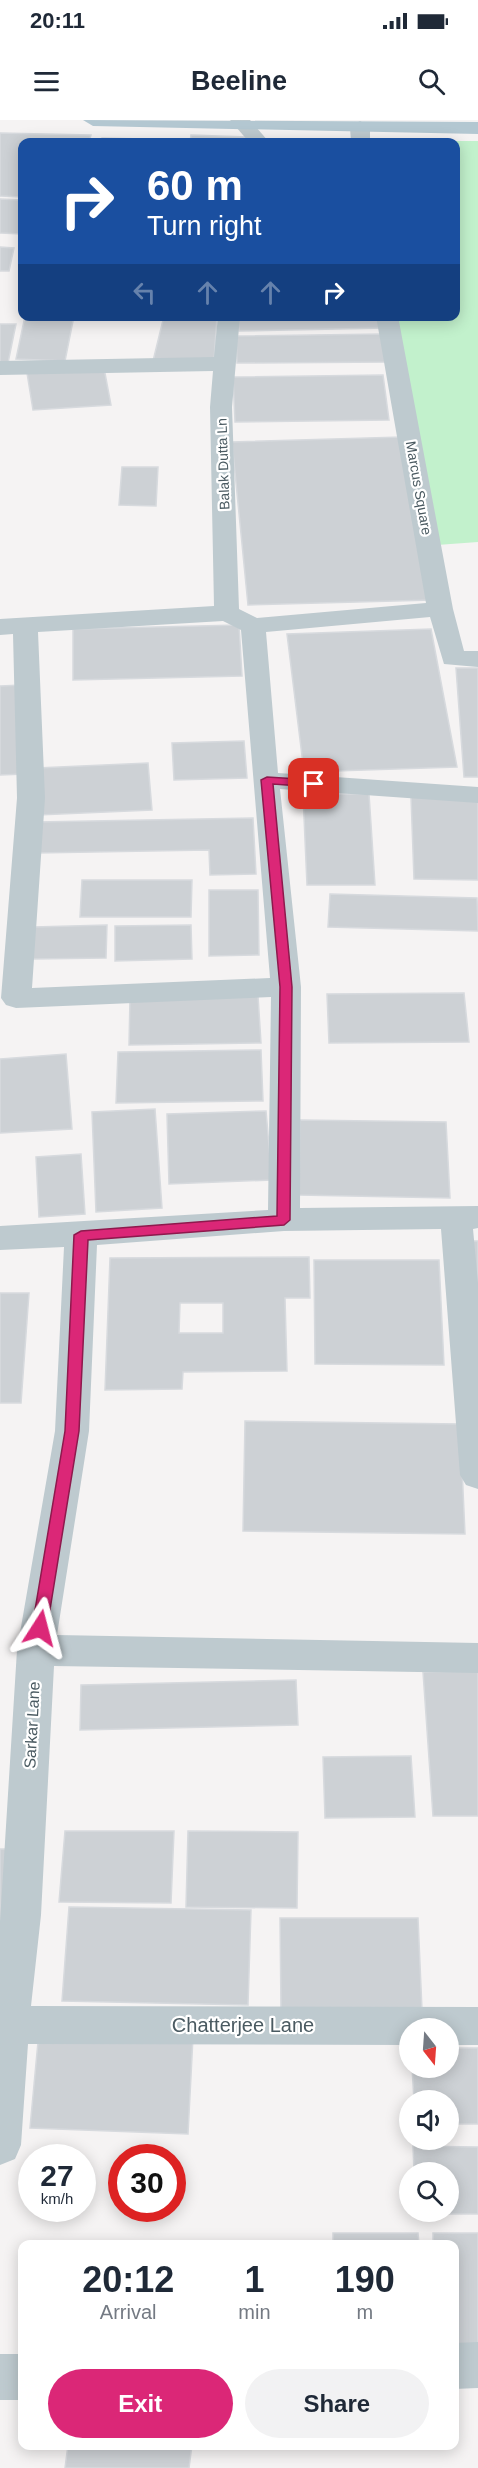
<!DOCTYPE html>
<style>
:root{--surface:#fff;--page:#f2f2f3;--text:#1f2937;--muted:#747a83;--accent:#db2777}
body{margin:0;font-family:Helvetica,sans-serif;background:var(--page);color:var(--text);height:100vh;display:flex;flex-direction:column;font-size:22px;white-space:nowrap}
*{box-sizing:border-box;margin:0}
p{font-size:20px;color:var(--muted)}
.icon{flex:none;width:33px;height:33px;fill:none;stroke:currentColor;stroke-width:2;stroke-linecap:round;stroke-linejoin:round}
.map{position:relative;flex:1;overflow:hidden}
.panel{position:absolute;left:18px;top:2120px;width:441px;height:210px;display:flex;flex-direction:column;background:var(--surface);border-radius:12px;box-shadow:0 3px 15px #0003}
.panel>*{flex:none}
.hud{position:absolute;left:18px;top:18px;width:442px;height:183px;border-radius:12px;box-shadow:0 3px 15px #0003;background:#1a4fa0;color:#fff;overflow:hidden}
.needle{width:39px;rotate:163deg}
.controls{position:absolute;left:399px;top:1898px;display:grid;gap:12px}
.controls a{display:grid;place-items:center;width:60px;height:60px;border-radius:50%;background:var(--surface);box-shadow:0 3px 15px #0003;font-size:30px}
.speed{position:absolute;left:18px;top:2024px;display:flex;gap:12px;font-size:30px;font-weight:700;text-align:center}
.speed>*{display:grid;place-content:center;width:78px;height:78px;border-radius:50%;background:var(--surface);box-shadow:0 3px 15px #0003;line-height:1}
.speed small{font-size:15px;font-weight:400}
.speed .limit{border:9px solid #d22;background:#fff;color:#111}
.pin{position:absolute;display:grid;place-items:center;width:51px;height:51px;color:#fff;margin:-26px;border-radius:12px;box-shadow:0 3px 9px #0006}
.me{position:absolute;width:66px;margin:-33px;rotate:9deg;stroke-linejoin:round;filter:drop-shadow(0 0 4px #0008)}
.turn{display:flex;align-items:center;gap:21px;height:126px;padding:0 30px;font-size:27px}
.turn .icon{width:78px;height:78px;stroke-width:2.5}
.turn b{display:block;font-size:42px;line-height:51px}
.lanes{display:flex;align-items:center;height:57px;padding:0 30px;background:#0003;justify-content:center;gap:30px;direction:ltr}
.lanes .off{opacity:.35}
.eta{display:flex;justify-content:space-evenly;align-items:center;height:102px;text-align:center}
.eta b{font-size:36px;font-weight:600;line-height:42px}
.action{display:flex;gap:12px;margin-top:auto;padding:12px 30px}
.action a{flex:1;height:69px;border-radius:36px;background:var(--accent);color:#fff;font-size:24px;font-weight:600;line-height:69px;text-align:center}
.action a+a{background:var(--page);color:var(--text)}
.status{display:flex;justify-content:space-between;align-items:center;height:42px;padding:0 30px;background:var(--surface);direction:ltr}
.status svg{height:16px;fill:currentColor}
header{display:flex;justify-content:space-between;align-items:center;height:78px;padding:0 30px;background:var(--surface);font-size:27px;font-weight:600}
.map>svg:first-child{display:block}
.green{fill:#c2f1cc}
.building{fill:#cdd1d5;stroke:#d7dade;stroke-width:1.5;fill-rule:evenodd}
.lines{fill:none;stroke-linecap:round;stroke-linejoin:round}
.minor{fill:#becacf;fill-rule:evenodd}
.major{fill:#b3c7d1;fill-rule:evenodd}
.route{fill:#db2777;stroke:#8e194d;stroke-width:1.5}
.labels{text-anchor:middle;dominant-baseline:central;stroke-width:4.5;stroke-linejoin:round;paint-order:stroke}
.far-street-label{font-size:14px;fill:#4a5a61;stroke:#fff}
.street-label{font-size:16px;fill:#4a5a61;stroke:#fff}
.near-street-label{font-size:20px;fill:#4a5a61;stroke:#fff}
</style>
<div class="status"><b>20:11</b><svg viewBox="0 0 49 12"><path d="M0 12V9h3v3zM5 12V6h3v6zM10 12V3h3v9zM15 12V0h3v12zM26 1h20v11H26zM47 4h2v5h-2z"/></svg></div>
<header><svg class="icon" aria-label="menu" viewBox="0 0 24 24"><path d="M4 6h16M4 12h16M4 18h16"/></svg>Beeline<svg class="icon" aria-label="search" viewBox="0 0 24 24"><circle cx="10" cy="10" r="6"/><path d="M15 15l6 6"/></svg></header>
<div class="map">
<svg width="478" height="2348" viewBox="0 0 478 2348">
<rect width="100%" height="100%" fill="#f5f3f3"/>
<!-- green -->
<polygon class="green" points="366,21 478,21 478,422 437,425 397,197 456,196 456,22"/>
<!-- building -->
<g class="building">
<polygon points="0,13 91,15 89,22 22,22 22,77 0,76"/>
<polygon points="191,15 246,17 245,22 190,22"/>
<polygon points="102,18 184,20 184,22 101,22"/>
<polygon points="0,79 22,80 22,114 0,113"/>
<polygon points="0,127 14,128 9,151 0,151"/>
<polygon points="25,196 74,196 65,241 16,239"/>
<polygon points="164,196 217,196 214,241 153,241"/>
<polygon points="238,196 382,196 384,208 239,211"/>
<polygon points="0,204 16,204 8,243 0,243"/>
<polygon points="386,214 389,242 237,243 236,216"/>
<polygon points="104,248 111,285 33,290 27,253"/>
<polygon points="383,255 389,300 235,302 233,257"/>
<polygon points="402,317 432,480 248,485 232,322"/>
<polygon points="122,347 158,347 156,386 119,385"/>
<polygon points="239,505 242,556 73,560 73,509"/>
<polygon points="431,509 457,647 304,652 287,514"/>
<polygon points="456,548 478,548 478,657 464,657"/>
<polygon points="22,565 24,654 0,655 0,566"/>
<polygon points="244,621 247,658 174,660 172,623"/>
<polygon points="148,643 152,690 38,695 37,648"/>
<polygon points="303,674 369,674 375,765 307,765"/>
<polygon points="411,677 478,678 478,760 414,759"/>
<polygon points="253,698 256,754 210,755 209,730 36,733 37,702"/>
<polygon points="82,760 192,760 191,797 80,797"/>
<polygon points="209,770 258,770 259,835 209,836"/>
<polygon points="330,774 477,778 478,811 328,807"/>
<polygon points="107,805 106,838 33,839 34,807"/>
<polygon points="191,805 192,839 115,841 115,806"/>
<polygon points="464,873 469,922 329,923 327,874"/>
<polygon points="258,876 261,923 129,925 130,878"/>
<polygon points="261,930 263,981 116,983 118,932"/>
<polygon points="66,934 72,1009 0,1013 0,939"/>
<polygon points="155,989 162,1088 96,1092 92,992"/>
<polygon points="266,991 272,1060 169,1064 167,994"/>
<polygon points="300,1000 446,1002 450,1078 299,1075"/>
<polygon points="81,1034 85,1094 39,1097 36,1037"/>
<polygon points="468,1121 478,1121 478,1209"/>
<path d="M309,1137L310,1178H285L287,1251L183,1252L182,1269L105,1270L110,1138ZM180,1183H223V1213H179Z"/>
<polygon points="314,1140 439,1140 444,1245 315,1244"/>
<polygon points="0,1173 29,1173 21,1283 0,1283"/>
<polygon points="245,1301 460,1304 465,1414 243,1411"/>
<polygon points="478,1551 478,1696 433,1696 423,1552"/>
<polygon points="296,1560 298,1605 80,1610 81,1565"/>
<polygon points="411,1636 415,1697 325,1698 323,1637"/>
<polygon points="65,1711 174,1711 171,1783 59,1782"/>
<polygon points="188,1711 298,1712 297,1788 186,1787"/>
<polygon points="0,1729 8,1729 0,1867"/>
<polygon points="69,1787 251,1790 248,1885 62,1881"/>
<polygon points="280,1798 418,1798 422,1890 281,1890"/>
<polygon points="39,1911 193,1917 188,2014 30,2008"/>
<polygon points="448,1928 478,1928 478,2004 448,2004 448,1980 414,1980 412,1947 448,1947"/>
<polygon points="413,2026 478,2027 478,2094 415,2094 415,2091 448,2091 448,2052 414,2052"/>
<polygon points="333,2113 418,2113 419,2124 333,2124"/>
<polygon points="433,2113 478,2113 478,2231 454,2231 454,2124 433,2124"/>
<polygon points="68,2325 192,2325 189,2348 65,2348"/>
</g>
<g class="lines">
<!-- minor -->
<g class="minor">
<polygon points="230,0 250,0 269,22 249,22"/>
<polygon points="360,1 370,7 370,22 351,22 350,7"/>
<path d="M218,196H240L232,287L239,489L257,498L426,483L376,196H398L453,489L464,531H478V547L444,544L430,497L266,512L278,653L478,667V683L280,669L301,867L300,1088L478,1086V1108L473,1109L478,1163V1369L466,1365L460,1355L441,1109L284,1111L97,1125L89,1311L57,1515L478,1523V1553L54,1546L41,1795L31,1886L478,1887V1925H448V1908H410V1925L28,1924L21,2025L15,2039L0,2045V1802L17,1530L55,1311L64,1127L0,1130V1106L268,1090L271,877L16,888L6,885L1,878L17,678L13,514L0,515V499L214,486L210,287L213,251L0,255V241L214,237ZM223,501L241,510L270,858L32,868L45,678L38,512Z"/>
<polygon points="478,2222 478,2268 454,2269 454,2223"/>
<rect x="0" y="2234" width="22" height="46"/>
</g>
<!-- major -->
<polygon class="major" points="83,0 478,2 478,14 93,6"/>
</g>
<!-- route -->
<polygon class="route" points="267,657 314,660 319,664 314,667 273,664 292,867 290,1100 284,1105 88,1120 79,1311 47,1508 40,1515 32,1508 65,1311 74,1115 81,1111 277,1096 280,867 261,660"/>
<g class="labels">
<!-- far-street labels -->
<g class="far-street-label">
<text transform="translate(223 344) rotate(-92)">Balak Dutta Ln</text>
<text transform="translate(419 368) rotate(80)">Marcus Square</text>
</g>
<!-- street labels -->
<g class="street-label">
<text transform="translate(32 1605) rotate(-87)">Sarkar Lane</text>
</g>
<!-- near-street labels -->
<g class="near-street-label">
<text x="243" y="1905">Chatterjee Lane</text>
</g>
</g>
</svg>
<div class="controls">
<a><svg class="needle" viewBox="-14 -14 28 28"><path d="M0-13l5 13h-10z" fill="#e53935"/><path d="M0 13l5-13h-10z" fill="#747a83"/></svg></a>
<a><svg class="icon" aria-label="sound" viewBox="0 0 24 24"><path d="M4 9h4l5-4v14l-5-4H4zM17 9q2 3 0 6"/></svg></a>
<a><svg class="icon" aria-label="search" viewBox="0 0 24 24"><circle cx="10" cy="10" r="6"/><path d="M15 15l6 6"/></svg></a>
</div>
<div class="speed"><div>27<small>km/h</small></div><div class="limit">30</div></div>
<div class="pin" style="left:314px;top:664px;background:#d93025"><svg class="icon" aria-label="arrive" viewBox="0 0 24 24"><path d="M6 21V4h12l-3 4 3 4H6"/></svg></div>
<svg class="me" style="left:40px;top:1508px" viewBox="-20 -20 40 40"><path d="M0-17L14 15 0 8-14 15z" fill="#db2777" stroke="#fff" stroke-width="4"/></svg>
<div class="hud">
<div class="turn"><svg class="icon" aria-label="right" viewBox="0 0 24 24"><path d="M7 20v-9h11M14 6l5 5-5 5"/></svg><div><b>60 m</b>Turn right</div></div>
<div class="lanes"><svg class="icon off" aria-label="left" viewBox="0 0 24 24"><path d="M17 20v-9H6M10 6l-5 5 5 5"/></svg><svg class="icon off" aria-label="ahead" viewBox="0 0 24 24"><path d="M12 20V5M6 11l6-6 6 6"/></svg><svg class="icon off" aria-label="ahead" viewBox="0 0 24 24"><path d="M12 20V5M6 11l6-6 6 6"/></svg><svg class="icon" aria-label="right" viewBox="0 0 24 24"><path d="M7 20v-9h11M14 6l5 5-5 5"/></svg></div>
</div>
<section class="panel">
<div class="eta">
<div><b>20:12</b><p>Arrival</p></div>
<div><b>1</b><p>min</p></div>
<div><b>190</b><p>m</p></div>
</div>
<div class="action"><a>Exit</a><a>Share</a></div>
</section>
</div>
